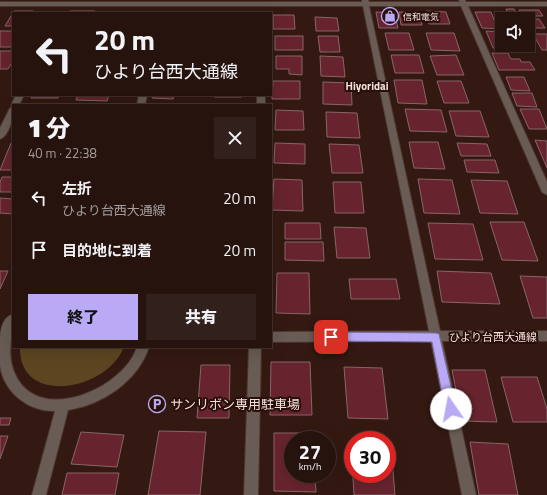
<!DOCTYPE html>
<html lang="ja">
<meta charset="utf-8">
<style>
:root{--surface:#26130e;--page:#32201c;--text:#f1f3f6;--muted:#a49e9e;--line:#42322e;--accent:#baaaf6}
body{margin:0;font-family:"Titillium Web","Noto Sans JP",sans-serif;background:var(--page);color:var(--text);height:100vh;display:flex;flex-direction:column;font-size:15px;white-space:nowrap}
*{box-sizing:border-box;margin:0}
p{font-size:13px;color:var(--muted)}
.icon{flex:none;width:22px;height:22px;fill:none;stroke:currentColor;stroke-width:2;stroke-linecap:round;stroke-linejoin:round}
.map{position:relative;flex:1;overflow:hidden}
.panel{position:absolute;left:12px;top:104px;width:260px;height:244px;display:flex;flex-direction:column;background:var(--surface);border-radius:0px;box-shadow:0 4px 16px #0002,0 0 0 1px var(--line)}
.panel>*{flex:none}
.hud{position:absolute;left:12px;top:12px;width:260px;height:84px;border-radius:0px;box-shadow:0 4px 16px #0002,0 0 0 1px var(--line);background:#26130e;color:var(--text);overflow:hidden}
.buttons{position:absolute;left:495px;top:12px;display:grid;gap:8px}
.buttons a{display:grid;place-items:center;width:40px;height:40px;border-radius:0px;background:var(--surface);box-shadow:0 4px 16px #0002,0 0 0 1px var(--line);font-size:20px}
.speed{position:absolute;left:284px;top:431px;display:flex;gap:8px;font-size:20px;font-weight:700;text-align:center}
.speed>*{display:grid;place-content:center;width:52px;height:52px;border-radius:50%;background:var(--surface);box-shadow:0 4px 16px #0002,0 0 0 1px var(--line);line-height:1}
.speed small{font-size:10px;font-weight:400}
.speed .limit{border:6px solid #d22;background:#fff;color:#111}
.pin{position:absolute;display:grid;place-items:center;width:34px;height:34px;color:#fff;margin:-17px;border-radius:8px;box-shadow:0 2px 6px #0006}
.me{position:absolute;width:44px;margin:-22px;rotate:348deg;stroke-linejoin:round;filter:drop-shadow(0 0 3px #0008)}
.turn{display:flex;align-items:center;gap:14px;height:84px;padding:0 16px;font-size:18px}
.turn .icon{width:52px;height:52px;stroke-width:2.5}
.turn b{display:block;font-size:28px;line-height:34px}
.round{display:grid;place-items:center;flex:none;width:42px;height:42px;border-radius:0px;background:var(--page)}
.headline{display:flex;align-items:center;justify-content:space-between;height:68px;padding:0 16px}
h1{font-size:24px;font-weight:800;line-height:30px}
.cta{display:flex;gap:8px;margin-top:auto;padding:8px 16px}
.cta a{flex:1;height:46px;border-radius:0px;background:var(--accent);color:#111;font-size:16px;font-weight:800;line-height:46px;text-align:center}
.cta a+a{background:var(--page);color:var(--text)}
ul{padding:0;list-style:none}
li{display:flex;align-items:center;gap:12px;height:52px;padding:0 16px}
li div{flex:1}
li b{display:block;font-size:15px}
li em{font-style:normal}
.map>svg:first-child{display:block}
.green{fill:#5d4521}
.building{fill:#67242e;stroke:#886568}
.lines{fill:none;stroke-linecap:round;stroke-linejoin:round}
.minor-casing{stroke:#4e352e;stroke-width:2}
.minor{fill:#685c54;fill-rule:evenodd}
.route{fill:#baaaf6;stroke:#796ea0}
.labels{text-anchor:middle;dominant-baseline:central;stroke-width:4;stroke-linejoin:round;paint-order:stroke}
.far-poi-label{font-size:9px;fill:#f3e0db;stroke:#290f09;text-anchor:start}
.far-quarter-label{font-size:11px;font-weight:bold;fill:#f3e0db;stroke:#290f09}
.street-label{font-size:11px;fill:#f3e0db;stroke:#290f09}
.near-poi-label{font-size:13px;fill:#f3e0db;stroke:#290f09;text-anchor:start}
</style>
<div class="map">
<svg width="547" height="495" viewBox="0 0 547 495">
<rect width="100%" height="100%" fill="#331912"/>
<!-- green -->
<path class="green" d="M20,347H124C106,392 18,406 20,347Z"/>
<!-- building -->
<g class="building">
<polygon points="506,9 514,9 518,16 509,16"/>
<polygon points="519,10 539,10 543,16 522,16"/>
<polygon points="14,11 33,11 32,13 13,13 13,26 5,26"/>
<polygon points="70,11 95,11 94,13 69,13"/>
<polygon points="426,11 446,12 450,24 429,24"/>
<polygon points="376,12 394,13 398,28 379,28"/>
<polygon points="399,12 418,12 422,25 401,25"/>
<polygon points="475,12 491,12 495,22 502,22 502,29 482,28"/>
<polygon points="273,15 294,15 295,29 273,29"/>
<polygon points="315,17 337,18 339,31 316,31"/>
<polygon points="524,19 539,19 545,28 529,28 528,19"/>
<rect x="0" y="31" width="13" height="16"/>
<polygon points="486,31 502,32 502,45 520,45 522,48 493,48"/>
<polygon points="385,33 409,33 414,50 389,50"/>
<polygon points="426,33 454,33 460,51 431,50"/>
<polygon points="533,34 547,34 547,50 542,50"/>
<rect x="275" y="36" width="28" height="14"/>
<polygon points="318,36 338,36 340,52 320,52"/>
<polygon points="0,51 13,51 13,61 8,69 0,69"/>
<polygon points="492,53 508,53 511,59 520,59 521,62 530,62 535,70 499,70"/>
<polygon points="391,55 419,55 424,73 395,73"/>
<polygon points="456,55 464,75 437,75 430,56"/>
<polygon points="276,56 302,56 302,75 289,74 289,69 276,69"/>
<polygon points="320,56 343,57 345,77 321,76"/>
<polygon points="506,77 524,77 530,91 511,90"/>
<polygon points="394,80 422,80 427,104 398,103"/>
<polygon points="273,81 300,81 300,99 272,99"/>
<polygon points="437,81 461,81 469,103 444,103"/>
<polygon points="323,82 351,83 352,105 323,104"/>
<polygon points="512,93 532,93 537,107 517,106"/>
<polygon points="32,95 59,95 58,98 31,98"/>
<polygon points="78,95 109,95 107,101 76,100"/>
<polygon points="153,95 174,95 173,99 152,98"/>
<rect x="215" y="95" width="26" height="2"/>
<polygon points="405,109 441,110 447,132 410,131"/>
<polygon points="520,109 539,109 547,129 529,129"/>
<polygon points="276,110 303,111 304,130 275,130"/>
<polygon points="449,111 480,111 489,137 456,136"/>
<polygon points="326,112 357,113 360,138 327,137"/>
<polygon points="535,140 547,141 547,168"/>
<polygon points="409,142 438,142 445,169 414,168"/>
<polygon points="11,143 13,143 13,170 0,170"/>
<polygon points="275,143 305,144 305,164 274,163"/>
<polygon points="457,143 487,144 491,156 461,156"/>
<polygon points="329,144 359,145 363,173 332,173"/>
<polygon points="464,160 495,160 499,173 467,172"/>
<polygon points="2,177 13,177 13,192 0,192 0,182"/>
<polygon points="274,179 302,180 303,211 272,210"/>
<polygon points="418,179 452,180 460,214 424,213"/>
<polygon points="471,180 507,181 518,214 480,213"/>
<polygon points="333,182 361,182 364,213 335,213"/>
<polygon points="0,198 13,199 13,214 0,213"/>
<polygon points="490,222 524,222 538,261 502,260"/>
<polygon points="285,223 320,223 321,239 285,239"/>
<polygon points="428,223 473,224 483,260 435,259"/>
<polygon points="334,227 366,228 370,258 337,258"/>
<polygon points="285,242 323,242 324,261 285,260"/>
<polygon points="0,271 8,271 0,289"/>
<polygon points="437,271 491,273 500,304 442,302"/>
<polygon points="277,273 309,273 310,314 276,313"/>
<polygon points="520,276 547,277 547,318 533,318"/>
<polygon points="349,279 396,279 400,299 351,299"/>
<polygon points="271,362 310,362 312,415 270,415"/>
<polygon points="201,365 230,365 229,418 197,418"/>
<polygon points="344,367 382,368 388,419 348,418"/>
<polygon points="452,370 485,370 497,422 462,421"/>
<polygon points="501,377 537,377 547,409 547,422 513,422"/>
<polygon points="0,418 11,418 9,425 0,425"/>
<polygon points="159,431 206,432 200,495 148,495"/>
<polygon points="81,432 124,435 117,467 71,464"/>
<polygon points="274,433 314,433 314,440 293,440 293,474 315,474 316,492 274,491"/>
<polygon points="0,436 8,436 0,459"/>
<polygon points="470,442 508,444 518,495 479,495"/>
<polygon points="351,446 353,446 353,474 387,474 387,447 391,447 395,495 354,495"/>
<polygon points="67,473 119,473 115,495 62,495"/>
</g>
<g class="lines">
<!-- minor casing -->
<g class="minor-casing">
<g id="minor">
<polygon points="362,0 368,0 369,2 460,2 459,0 465,0 466,2 547,2 547,6 468,6 547,182 547,195 542,192 461,6 369,6 440,331 547,331 547,341 442,341 476,495 462,495 431,341 271,342 271,332 429,331 363,6 0,6 0,2 362,2"/>
<polygon points="16,95 24,95 19,105 13,105 12,107 11,105"/>
<polygon points="139,95 147,95 145,105 137,105"/>
<rect x="257" y="95" width="8" height="10"/>
<path d="M10,108H13C13,117 10,135 0,139V128Z"/>
<path d="M13,314C13,335 6,354 15,374C38,426 124,389 137,347H149C138,381 102,405 68,410L46,495H32L55,411C29,412 3,392 0,365C0,358 0,350 0,343C0,333 1,318 13,314Z"/>
<polygon points="249,347 261,347 258,495 244,495"/>
</g>
</g>
<!-- minor -->
<use href="#minor" class="minor"/>
</g>
<!-- route -->
<polygon class="route" points="331,332 436,333 439,334 456,409 455,413 451,415 447,413 445,409 432,342 331,341 327,340 326,337 327,334"/>
<!-- icons -->
<defs>
<g id="shop-ring" transform="scale(0.9)"><circle r="9.5" fill="#290f09" stroke="#baaaf6" stroke-width="1.5"/><path d="M-5-2.5h2.3a2.7 3.5 0 0 1 5.4 0H5L5.5 6h-11ZM-1.5-2.5h3a1.5 2.3 0 0 0-3 0Z" fill="#baaaf6"/></g>
<g id="parking-ring" transform="scale(0.9)"><circle r="9.5" fill="#290f09" stroke="#baaaf6" stroke-width="1.5"/><path d="M-3.5-5.5H1a3.5 3.5 0 0 1 0 7H-1V5.5H-3.5ZM-1-3.4V-.6H.8a1.4 1.4 0 0 0 0-2.8Z" fill="#baaaf6"/></g>
</defs>
<g fill-rule="evenodd">
<use href="#shop-ring" x="390" y="16"/>
<use href="#parking-ring" x="157" y="404"/>
</g>
<g class="labels">
<!-- far-poi labels -->
<g class="far-poi-label">
<text x="403" y="16">信和電気</text>
</g>
<!-- far-quarter labels -->
<g class="far-quarter-label">
<text x="367" y="86">Hiyoridai</text>
</g>
<!-- street labels -->
<g class="street-label">
<text x="493" y="337">ひより台西大通線</text>
</g>
<!-- near-poi labels -->
<g class="near-poi-label">
<text x="170" y="404">サンリボン専用駐車場</text>
</g>
</g>
</svg>
<div class="buttons">
<a><svg class="icon" aria-label="sound" viewBox="0 0 24 24"><path d="M4 9h4l5-4v14l-5-4H4zM17 9q2 3 0 6"/></svg></a>
</div>
<div class="speed"><div>27<small>km/h</small></div><div class="limit">30</div></div>
<div class="pin" style="left:331px;top:337px;background:#d93025"><svg class="icon" aria-label="arrive" viewBox="0 0 24 24"><path d="M6 21V4h12l-3 4 3 4H6"/></svg></div>
<svg class="me" style="left:451px;top:409px" viewBox="-20 -20 40 40"><circle r="19" fill="#fff"/><path d="M0-13L10 11 0 6-10 11z" fill="#baaaf6"/></svg>
<div class="hud">
<div class="turn"><svg class="icon" aria-label="left" viewBox="0 0 24 24"><path d="M17 20v-9H6M10 6l-5 5 5 5"/></svg><div><b>20 m</b>ひより台西大通線</div></div>
</div>
<section class="panel">
<div class="headline"><div><h1>1 分</h1><p>40 m · 22:38</p></div><a class="round"><svg class="icon" aria-label="close" viewBox="0 0 24 24"><path d="M6 6l12 12M18 6L6 18"/></svg></a></div>
<ul>
<li><svg class="icon" aria-label="left" viewBox="0 0 24 24"><path d="M17 20v-9H6M10 6l-5 5 5 5"/></svg><div><b>左折</b><p>ひより台西大通線</p></div><em>20 m</em></li>
<li><svg class="icon" aria-label="arrive" viewBox="0 0 24 24"><path d="M6 21V4h12l-3 4 3 4H6"/></svg><div><b>目的地に到着</b></div><em>20 m</em></li>
</ul>
<div class="cta"><a>終了</a><a>共有</a></div>
</section>
</div>
